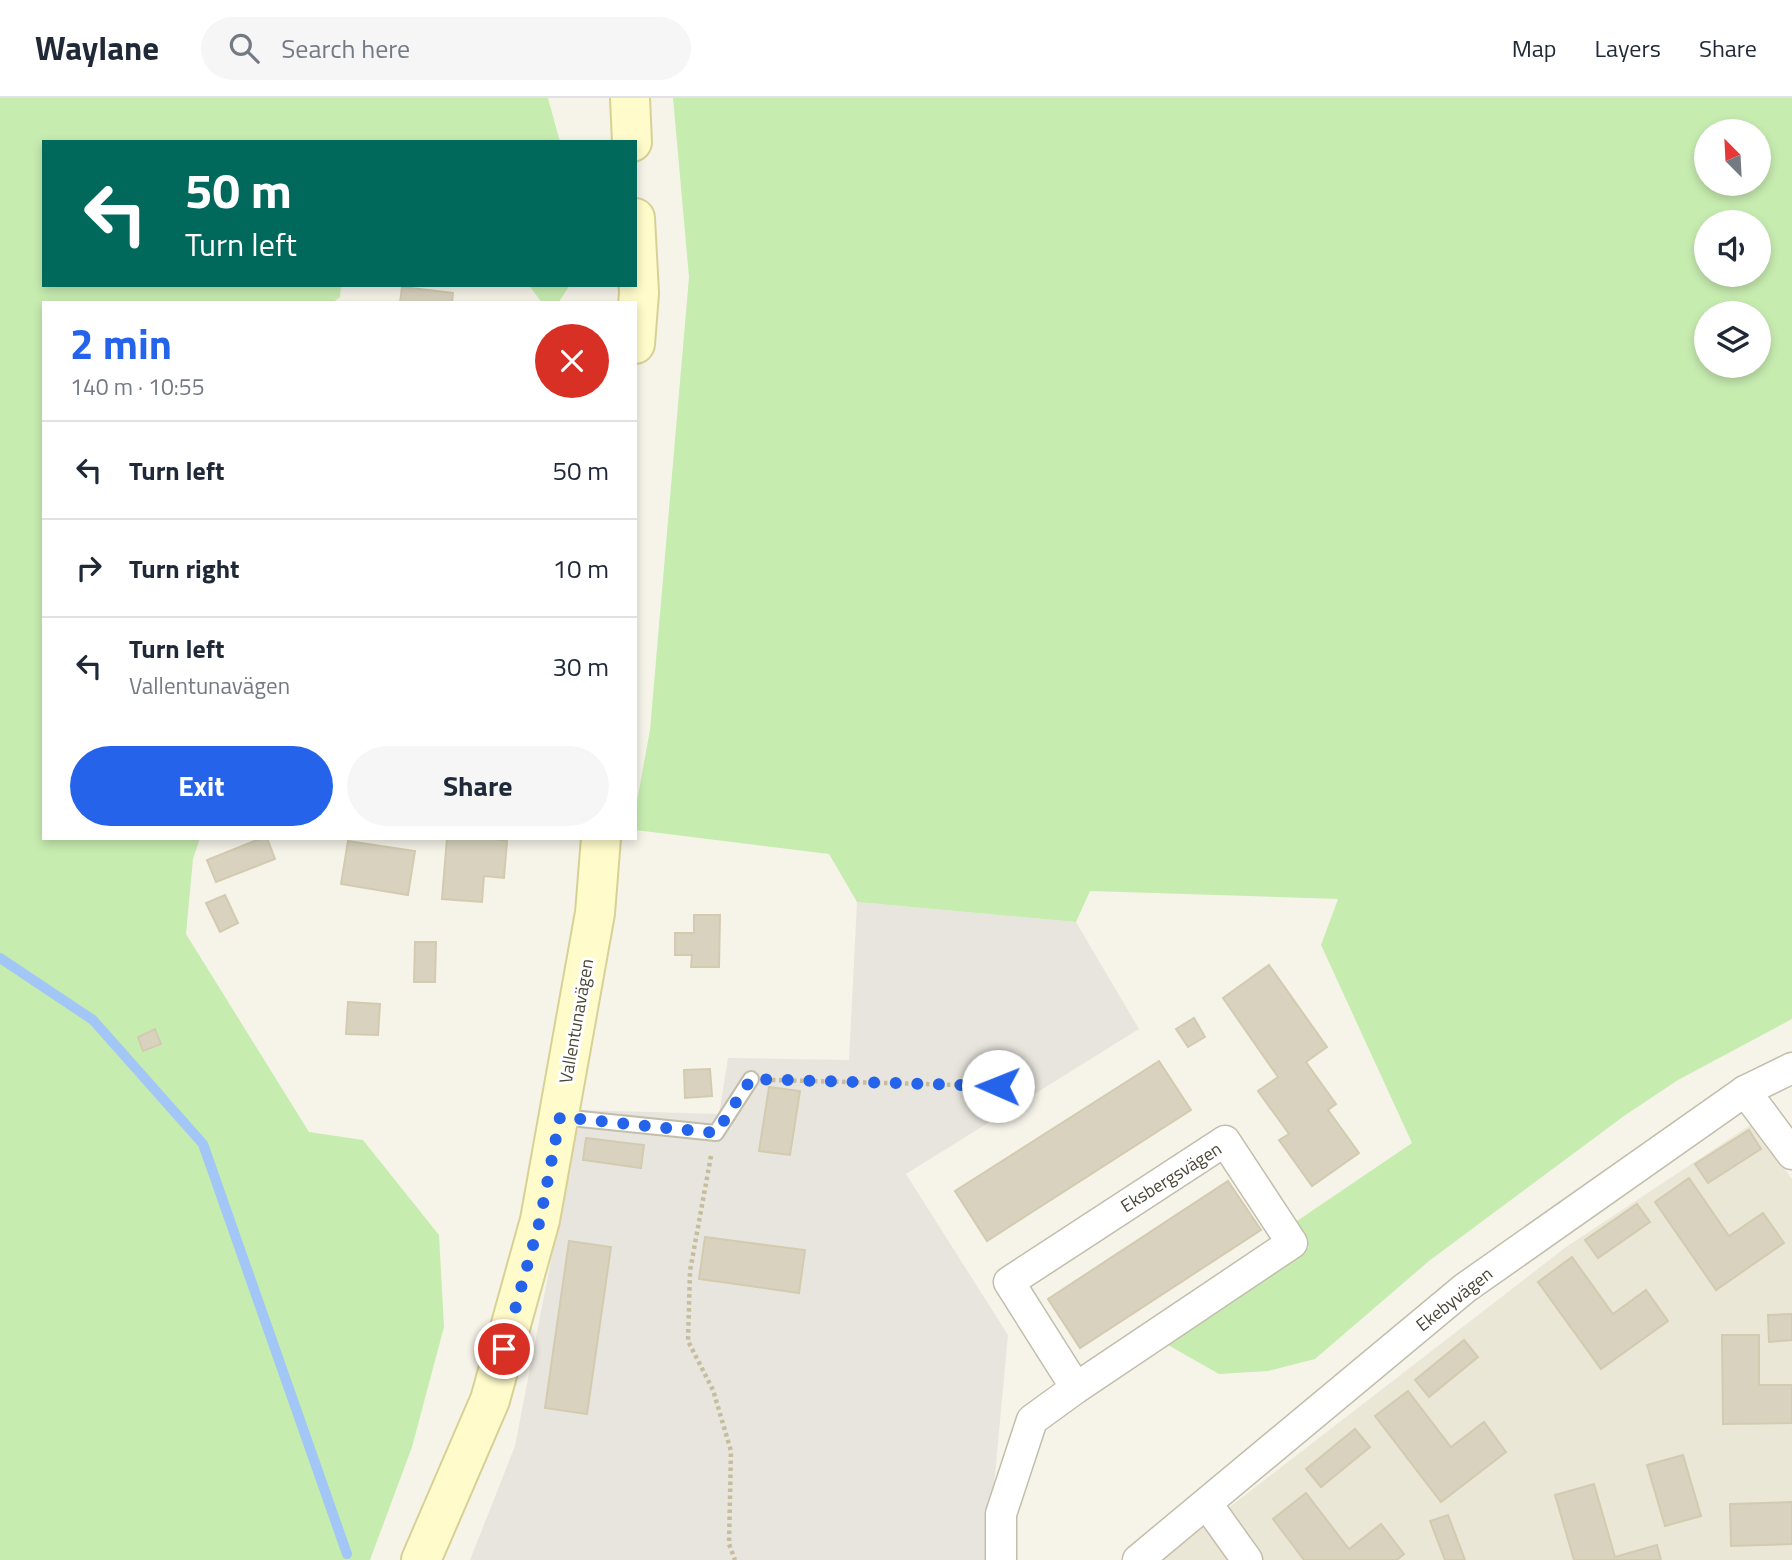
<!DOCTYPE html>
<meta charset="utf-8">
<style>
:root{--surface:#fff;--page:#f6f6f7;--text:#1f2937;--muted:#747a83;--line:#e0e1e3;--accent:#2563eb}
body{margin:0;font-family:"Titillium Web",sans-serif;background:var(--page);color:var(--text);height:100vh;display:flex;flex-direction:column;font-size:26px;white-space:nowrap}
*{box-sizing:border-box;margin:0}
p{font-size:23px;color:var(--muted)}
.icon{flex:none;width:38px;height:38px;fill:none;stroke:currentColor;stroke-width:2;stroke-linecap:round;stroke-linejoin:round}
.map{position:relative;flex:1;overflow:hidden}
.details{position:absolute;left:42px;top:203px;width:595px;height:539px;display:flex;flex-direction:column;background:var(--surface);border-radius:0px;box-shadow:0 4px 10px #0003}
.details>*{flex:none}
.hud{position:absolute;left:42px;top:42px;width:595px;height:147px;border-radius:0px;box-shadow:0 4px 10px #0003;background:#00695c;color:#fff;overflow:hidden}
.needle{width:46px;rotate:336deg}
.controls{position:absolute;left:1694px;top:21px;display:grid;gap:14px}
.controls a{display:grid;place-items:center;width:77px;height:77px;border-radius:50%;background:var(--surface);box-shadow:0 4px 10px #0003;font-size:35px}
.pin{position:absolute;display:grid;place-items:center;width:60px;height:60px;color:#fff;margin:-30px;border:4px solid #fff;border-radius:50%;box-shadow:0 2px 7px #0007}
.me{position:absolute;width:77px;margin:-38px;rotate:271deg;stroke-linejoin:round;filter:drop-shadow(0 0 5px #0008)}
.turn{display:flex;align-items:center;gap:24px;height:147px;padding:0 28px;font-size:32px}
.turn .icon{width:91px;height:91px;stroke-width:2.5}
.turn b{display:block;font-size:49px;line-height:60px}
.round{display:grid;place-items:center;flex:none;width:74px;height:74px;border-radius:37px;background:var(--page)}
.head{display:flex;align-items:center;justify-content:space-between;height:119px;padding:0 28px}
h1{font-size:42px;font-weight:700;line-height:52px;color:var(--accent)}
.action{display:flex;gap:14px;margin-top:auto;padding:14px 28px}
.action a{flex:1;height:80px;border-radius:42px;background:var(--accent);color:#fff;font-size:28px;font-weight:700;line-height:80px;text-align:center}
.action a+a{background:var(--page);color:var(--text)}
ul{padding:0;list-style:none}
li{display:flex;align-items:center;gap:21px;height:98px;padding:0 28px;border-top:2px solid var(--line)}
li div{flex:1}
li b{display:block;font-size:26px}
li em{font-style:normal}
header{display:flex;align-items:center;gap:42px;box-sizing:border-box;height:98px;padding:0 35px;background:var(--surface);border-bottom:2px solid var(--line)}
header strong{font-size:33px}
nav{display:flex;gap:38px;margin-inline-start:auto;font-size:24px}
.search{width:490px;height:63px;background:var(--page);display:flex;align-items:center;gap:18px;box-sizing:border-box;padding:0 24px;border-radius:38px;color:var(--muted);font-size:26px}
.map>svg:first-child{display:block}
.residential{fill:#eae7d7}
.industrial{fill:#e8e5de}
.green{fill:#c7ecb0;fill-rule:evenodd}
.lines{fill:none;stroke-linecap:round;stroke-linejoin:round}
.stream{stroke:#a2c6f5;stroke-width:10}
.building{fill:#d8d2be;stroke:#d3cbb0;stroke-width:2}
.lane-casing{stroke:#c2beab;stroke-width:18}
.street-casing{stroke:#c2beab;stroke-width:33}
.secondary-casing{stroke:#d8d196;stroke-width:42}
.path{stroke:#c5bd9b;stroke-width:4.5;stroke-dasharray:3.5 3.5;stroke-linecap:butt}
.lane{stroke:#fff;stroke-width:14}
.street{stroke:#fff;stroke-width:30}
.secondary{stroke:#fffbca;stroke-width:38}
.route{stroke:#2563eb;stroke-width:12;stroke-dasharray:0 21.6}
.labels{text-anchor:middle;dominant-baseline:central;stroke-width:6;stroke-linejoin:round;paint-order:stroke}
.street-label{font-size:18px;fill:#4a4637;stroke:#fff}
</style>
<header>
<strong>Waylane</strong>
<div class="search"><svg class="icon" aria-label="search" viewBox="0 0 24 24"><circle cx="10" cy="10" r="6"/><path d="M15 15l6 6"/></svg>Search here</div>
<nav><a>Map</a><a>Layers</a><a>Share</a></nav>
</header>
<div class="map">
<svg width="1792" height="1462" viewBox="0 0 1792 1462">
<rect width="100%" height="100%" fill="#f6f4e9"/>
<!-- residential -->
<polygon class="residential" points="1752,1026 1792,1081 1792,1462 1161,1462 1566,1149"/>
<!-- industrial -->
<polygon class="industrial" points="857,804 1076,824 1139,931 906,1076 1008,1237 987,1462 470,1462 515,1348 580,1012 719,1016 728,960 849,962"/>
<!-- green -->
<g class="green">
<polygon points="0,0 548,0 560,44 44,44 44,187 341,187 340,199 332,205 44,205 44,740 200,740 193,761 186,836 309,1034 363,1042 439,1137 444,1229 412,1349 370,1462 0,1462"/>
<path d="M673,0H1792V921L1678,982L1624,1018L1429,1163L1315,1261L1268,1273L1219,1276L1168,1247L1309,1149L1294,1125L1412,1045L1321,847L1338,801L1090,793L1076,824L857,804L829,756L635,732V714L650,632L689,179ZM1706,33H1759V86H1706ZM1706,124H1759V177H1706ZM1706,215H1759V268H1706Z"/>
<polygon points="529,187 570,187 558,205 542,205"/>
</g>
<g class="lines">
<!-- stream -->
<polyline class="stream" points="0,860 93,922 203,1046 347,1456"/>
</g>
<!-- building -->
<g class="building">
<polygon points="402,189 453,195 452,205 400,205"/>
<polygon points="262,740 267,740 275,761 216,784 207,762"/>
<polygon points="447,740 487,740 507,743 504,780 484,778 482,804 442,801"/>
<polygon points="348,743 415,753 408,797 341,786"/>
<polygon points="225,797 238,825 220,834 206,805"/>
<polygon points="694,817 720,817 719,869 691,869 692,857 675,857 675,835 694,835"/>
<polygon points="415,844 436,844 435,884 414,884"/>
<polygon points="1269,867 1327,949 1306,964 1336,1006 1328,1012 1359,1055 1312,1088 1279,1042 1289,1036 1258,993 1278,979 1223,900"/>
<polygon points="348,904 380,906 378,937 346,936"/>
<polygon points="1194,920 1205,939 1188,949 1176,931"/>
<polygon points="155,931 161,946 143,953 138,939"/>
<polygon points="1159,963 1191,1012 987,1143 955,1093"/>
<polygon points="710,971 712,998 685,1000 684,972"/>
<polygon points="769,989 800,993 790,1057 759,1053"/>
<polygon points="1749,1032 1761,1051 1708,1085 1695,1066"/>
<polygon points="586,1040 644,1047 641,1070 583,1062"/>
<polygon points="1689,1080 1729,1138 1763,1115 1784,1145 1716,1192 1655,1104"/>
<polygon points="1228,1083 1261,1132 1080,1250 1048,1201"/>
<polygon points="1637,1106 1650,1124 1598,1160 1585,1142"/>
<polygon points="705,1139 805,1152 799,1195 699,1181"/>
<polygon points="569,1143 611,1149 587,1316 545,1310"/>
<polygon points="1572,1159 1613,1216 1646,1192 1668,1223 1601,1271 1538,1184"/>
<polygon points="1792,1216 1792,1242 1769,1244 1768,1217"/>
<polygon points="1722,1237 1759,1237 1759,1287 1792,1287 1792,1325 1723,1326"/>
<polygon points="1464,1242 1478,1259 1429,1299 1415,1282"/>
<polygon points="1408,1293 1451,1349 1484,1324 1506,1354 1441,1404 1375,1318"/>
<polygon points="1355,1331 1370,1349 1321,1389 1306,1371"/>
<polygon points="1683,1357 1701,1418 1665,1428 1647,1367"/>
<polygon points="1594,1386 1615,1459 1657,1447 1661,1462 1574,1462 1555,1397"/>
<polygon points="1306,1395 1349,1451 1381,1426 1404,1456 1397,1462 1304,1462 1273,1421"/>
<polygon points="1792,1404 1792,1446 1731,1448 1730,1406"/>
<polygon points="1448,1417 1465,1462 1445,1462 1430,1423"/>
</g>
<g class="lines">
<!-- lane casing -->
<g class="lane-casing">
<polyline id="lane" points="561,1019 716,1035 751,981"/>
</g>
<!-- street casing -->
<g class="street-casing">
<g id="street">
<polyline points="1745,993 1792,1056"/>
<polyline points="1207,1406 1247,1462"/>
<polyline points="1001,1462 1001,1416 1032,1322 1076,1290 1292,1145 1225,1043 1009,1184 1076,1290"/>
<polyline points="1138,1462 1465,1190 1745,993 1792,970"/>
</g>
</g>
<!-- secondary casing -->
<g class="secondary-casing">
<g id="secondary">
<polyline points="630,0 632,44"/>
<polyline points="635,120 639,195 635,246"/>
<polyline points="421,1462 490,1302 540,1122 595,815 601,740"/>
</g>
</g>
<!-- path -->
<g class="path">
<polyline points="772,982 998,988"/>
<polyline points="711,1058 690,1173 688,1243 713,1292 731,1353 729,1446 735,1462"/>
</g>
<!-- lane -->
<use href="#lane" class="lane"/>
<!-- street -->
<use href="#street" class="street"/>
<!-- secondary -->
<use href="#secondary" class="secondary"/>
</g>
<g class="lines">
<!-- route -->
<polyline class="route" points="504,1251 540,1122 560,1019 716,1035 751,981 998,988"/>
</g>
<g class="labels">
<!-- street labels -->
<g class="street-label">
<text transform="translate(576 923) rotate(-80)">Vallentunavägen</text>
<text transform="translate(1171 1079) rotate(-32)">Eksbergsvägen</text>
<text transform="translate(1454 1201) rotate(-38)">Ekebyvägen</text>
</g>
</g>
</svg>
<div class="controls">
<a><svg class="needle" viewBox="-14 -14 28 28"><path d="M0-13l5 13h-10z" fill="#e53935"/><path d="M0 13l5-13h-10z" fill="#747a83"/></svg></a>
<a><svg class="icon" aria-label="sound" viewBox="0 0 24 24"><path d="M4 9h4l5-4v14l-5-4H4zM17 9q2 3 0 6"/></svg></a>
<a><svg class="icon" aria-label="layers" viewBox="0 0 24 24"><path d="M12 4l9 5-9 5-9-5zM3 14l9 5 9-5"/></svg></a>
</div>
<div class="pin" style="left:504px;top:1251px;background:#d93025"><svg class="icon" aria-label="arrive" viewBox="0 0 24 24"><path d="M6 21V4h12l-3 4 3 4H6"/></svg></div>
<svg class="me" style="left:998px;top:988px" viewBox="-20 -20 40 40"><circle r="19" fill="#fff"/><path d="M0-13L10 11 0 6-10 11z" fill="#2563eb"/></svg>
<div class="hud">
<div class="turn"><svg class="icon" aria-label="left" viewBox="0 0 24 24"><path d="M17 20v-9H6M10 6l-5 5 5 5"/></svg><div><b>50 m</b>Turn left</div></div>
</div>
<section class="details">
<div class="head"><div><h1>2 min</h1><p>140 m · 10:55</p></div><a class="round" style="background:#d93025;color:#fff"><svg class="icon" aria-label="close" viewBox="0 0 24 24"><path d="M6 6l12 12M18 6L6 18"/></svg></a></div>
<ul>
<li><svg class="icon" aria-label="left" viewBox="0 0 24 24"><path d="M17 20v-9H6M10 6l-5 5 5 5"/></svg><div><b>Turn left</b></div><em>50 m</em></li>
<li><svg class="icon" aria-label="right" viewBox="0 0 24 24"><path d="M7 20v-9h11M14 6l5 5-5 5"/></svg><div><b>Turn right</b></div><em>10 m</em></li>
<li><svg class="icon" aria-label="left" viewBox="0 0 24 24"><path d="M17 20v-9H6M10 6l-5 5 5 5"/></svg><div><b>Turn left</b><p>Vallentunavägen</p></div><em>30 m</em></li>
</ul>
<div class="action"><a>Exit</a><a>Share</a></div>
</section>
</div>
